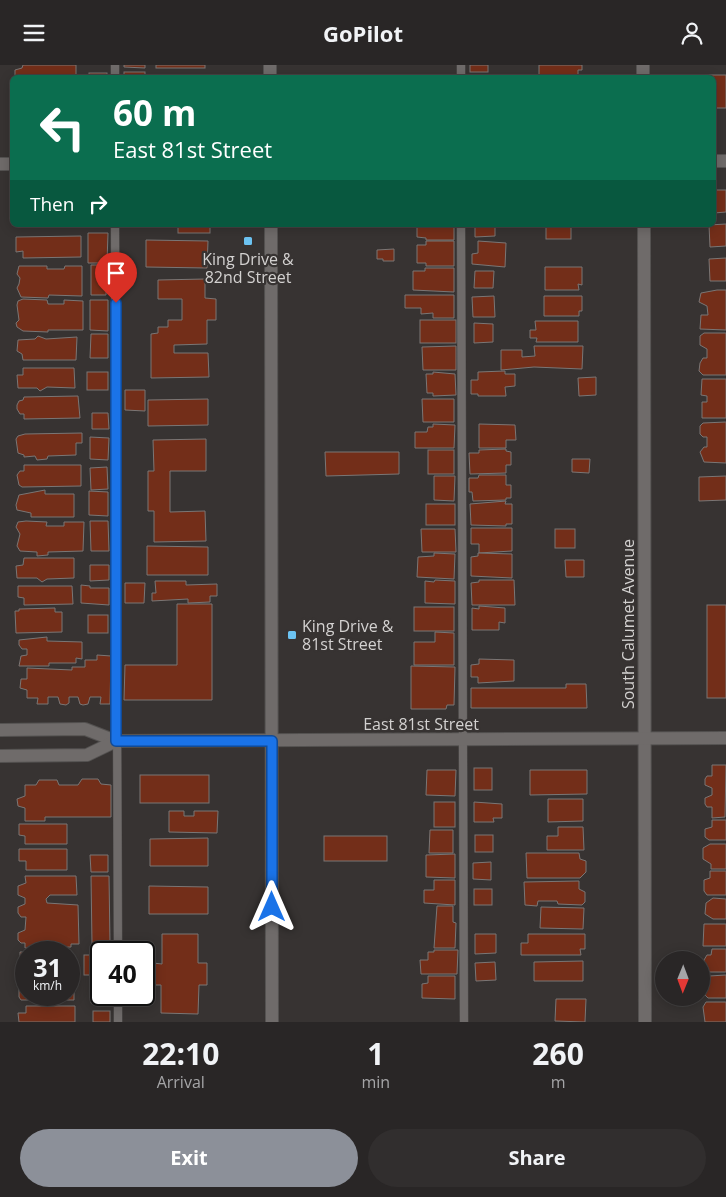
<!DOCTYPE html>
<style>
:root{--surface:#292626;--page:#312e2e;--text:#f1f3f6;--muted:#a5a5a7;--line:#454343;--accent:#8c9099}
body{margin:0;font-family:"Open Sans",sans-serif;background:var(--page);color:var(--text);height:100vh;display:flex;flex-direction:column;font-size:19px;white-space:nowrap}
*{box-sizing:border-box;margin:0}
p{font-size:16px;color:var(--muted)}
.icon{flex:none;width:28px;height:28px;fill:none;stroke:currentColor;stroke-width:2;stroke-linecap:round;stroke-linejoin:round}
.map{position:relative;height:957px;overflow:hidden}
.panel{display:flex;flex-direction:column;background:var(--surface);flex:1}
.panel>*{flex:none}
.top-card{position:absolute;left:10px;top:10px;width:706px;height:152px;border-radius:8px;box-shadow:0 2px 12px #0003,0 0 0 1px var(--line);background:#0b6e4f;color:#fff;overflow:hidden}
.needle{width:32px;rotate:181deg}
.fabs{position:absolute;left:655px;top:886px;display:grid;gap:10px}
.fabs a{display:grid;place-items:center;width:55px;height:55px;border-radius:50%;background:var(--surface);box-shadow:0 2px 12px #0003,0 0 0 1px var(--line);font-size:25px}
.speed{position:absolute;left:15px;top:876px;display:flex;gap:10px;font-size:25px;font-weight:700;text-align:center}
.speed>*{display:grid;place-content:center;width:65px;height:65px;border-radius:50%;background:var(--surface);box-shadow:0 2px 12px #0003,0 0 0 1px var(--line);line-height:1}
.speed small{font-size:12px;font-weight:400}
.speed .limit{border:2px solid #111;border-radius:8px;background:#fff;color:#111}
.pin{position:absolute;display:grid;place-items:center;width:42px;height:42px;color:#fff;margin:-51px -21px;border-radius:50% 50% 50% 0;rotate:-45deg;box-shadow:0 0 5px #0007}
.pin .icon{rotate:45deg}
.me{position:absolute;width:55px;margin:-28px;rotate:0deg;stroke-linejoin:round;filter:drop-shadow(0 0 4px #0008)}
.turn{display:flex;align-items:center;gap:18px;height:105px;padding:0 20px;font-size:22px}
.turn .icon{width:65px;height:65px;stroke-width:2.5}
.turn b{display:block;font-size:35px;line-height:42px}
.then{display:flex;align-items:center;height:48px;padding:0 20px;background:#0003;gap:10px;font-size:19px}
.eta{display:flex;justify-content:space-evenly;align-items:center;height:85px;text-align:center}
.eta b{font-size:30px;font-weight:700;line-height:35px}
.cta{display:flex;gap:10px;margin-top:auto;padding:10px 20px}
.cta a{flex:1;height:58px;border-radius:30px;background:var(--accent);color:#fff;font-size:20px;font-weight:700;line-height:58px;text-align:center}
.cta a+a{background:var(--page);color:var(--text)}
header{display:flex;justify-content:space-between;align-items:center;height:65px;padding:0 20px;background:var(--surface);font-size:22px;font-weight:700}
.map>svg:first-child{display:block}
.building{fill:#732e19;stroke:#7a7675}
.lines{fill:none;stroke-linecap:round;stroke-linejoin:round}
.lane-casing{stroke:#545251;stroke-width:9}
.street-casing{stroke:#545251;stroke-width:14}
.secondary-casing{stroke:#545251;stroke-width:14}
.lane{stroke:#6f6b6a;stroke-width:8}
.street{stroke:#6f6b6a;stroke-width:12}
.secondary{stroke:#6f6b6a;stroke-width:12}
.route-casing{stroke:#114b97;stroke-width:12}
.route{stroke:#1a73e8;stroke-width:9}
.poi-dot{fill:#6cc3f2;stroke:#373332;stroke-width:2}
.labels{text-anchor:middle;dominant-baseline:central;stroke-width:4.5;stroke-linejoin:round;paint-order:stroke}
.poi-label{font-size:16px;fill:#d3d1d0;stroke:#373332}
.street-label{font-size:16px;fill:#d3d1d0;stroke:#373332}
</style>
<header><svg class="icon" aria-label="menu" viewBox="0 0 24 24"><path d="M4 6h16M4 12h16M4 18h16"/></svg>GoPilot<svg class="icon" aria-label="person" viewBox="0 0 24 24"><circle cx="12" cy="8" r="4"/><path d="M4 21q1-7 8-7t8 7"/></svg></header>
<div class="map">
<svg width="726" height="957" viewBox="0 0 726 957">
<rect width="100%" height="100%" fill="#373332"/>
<!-- building -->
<g class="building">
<polygon points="23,0 76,0 76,12 15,12 15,5 22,3"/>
<polygon points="124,0 145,0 145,3 124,2"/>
<rect x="156" y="0" width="49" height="3"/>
<rect x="470" y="0" width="18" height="7"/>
<polygon points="539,0 582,0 582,5 578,5 578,12 539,12"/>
<rect x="124" y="7" width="21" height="5"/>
<rect x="89" y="8" width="18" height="4"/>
<polygon points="707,10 726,10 726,43 714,43 714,12 707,12"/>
<polygon points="714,125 726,125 726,147 714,148"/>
<polygon points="726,159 726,181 710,182 709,160"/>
<rect x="178" y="160" width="32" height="8"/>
<polygon points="417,160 454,160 454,175 426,175 426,173 417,172"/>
<polygon points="475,160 495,160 495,171 475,172"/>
<rect x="546" y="160" width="25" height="14"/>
<polygon points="88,168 108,168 107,198 88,198"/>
<polygon points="81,171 81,192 23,193 23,186 16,187 16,172"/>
<polygon points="146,175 208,176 207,203 146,202"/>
<polygon points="426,176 454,176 454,201 426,201 426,198 417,198 417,180 426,180"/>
<polygon points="478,176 506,178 505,202 472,199 472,189 478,188"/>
<polygon points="394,184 394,196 383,196 383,194 377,194 377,185"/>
<polygon points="726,193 726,216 710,216 709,194"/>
<polygon points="91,200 107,200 106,230 91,230"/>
<polygon points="19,201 47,201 47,204 64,204 65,201 82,201 82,231 49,230 48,233 21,232 17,223 19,219 20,213 17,209"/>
<polygon points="545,202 582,202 582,220 578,219 579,225 545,225"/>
<polygon points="425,203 454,203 454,227 413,225 413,206 425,206"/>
<polygon points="475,206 494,206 493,223 474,223"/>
<polygon points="205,214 205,233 216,234 216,255 207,255 207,279 174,280 174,288 208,288 209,312 151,313 151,269 158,268 158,262 168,262 168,255 182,255 182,234 158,234 158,215"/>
<polygon points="717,225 726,225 726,265 700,264 701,250 708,250 707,241 699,237 701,228"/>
<polygon points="405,230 454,230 454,253 433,253 433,248 421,249 421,243 405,243"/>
<polygon points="494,231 495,252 473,252 472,232"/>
<polygon points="544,231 582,231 582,246 579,246 579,251 544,251"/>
<polygon points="23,234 47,235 48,239 64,239 64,235 83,236 83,265 48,265 48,267 23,266 17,262 16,258 19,255 17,240 18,236"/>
<polygon points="90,235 108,235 108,266 90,265"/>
<rect x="420" y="255" width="36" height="23"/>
<polygon points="535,256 578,256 578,277 536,277 537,273 530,273 530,265 536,265"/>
<polygon points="474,258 493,259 493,277 474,278"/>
<polygon points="704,268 726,268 726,310 703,310 699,306 700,298 703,293 707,293 707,284 700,280 700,271"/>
<polygon points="91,269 108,269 108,293 90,293"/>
<polygon points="38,271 46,274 77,272 76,295 23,295 22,289 17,286 18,275 35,274"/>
<polygon points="456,281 456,305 423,305 422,282"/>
<polygon points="534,281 583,281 582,304 534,302 501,305 501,285 522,285 522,292 535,291"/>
<polygon points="23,303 74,303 75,323 47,322 40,326 37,323 18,323 17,310 23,310"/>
<polygon points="505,306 505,309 515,309 515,321 505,322 506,331 478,331 478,329 471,329 471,315 478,315 478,307"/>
<rect x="87" y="307" width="21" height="18"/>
<polygon points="433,307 455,309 456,330 433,331 433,328 427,328 426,309 433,309"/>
<polygon points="596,312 596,330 579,331 578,313"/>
<polygon points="702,314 726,314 726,353 702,353 702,337 707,337 707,331 701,330"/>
<polygon points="125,325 145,325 145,346 125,345"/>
<polygon points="78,331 80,353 24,354 24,349 20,349 17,344 17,340 19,336 23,335 24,332"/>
<polygon points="208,334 208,360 148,361 148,335"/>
<polygon points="422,334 454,334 454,357 423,357"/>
<polygon points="92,348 108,348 109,364 92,364"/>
<polygon points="726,357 726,398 704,397 700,387 704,382 707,382 707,372 703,372 700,369 700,361 703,358"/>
<polygon points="433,359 455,360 454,383 415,383 415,367 427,367 428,362 433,362"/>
<polygon points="479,359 515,360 516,375 506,375 506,383 479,383"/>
<polygon points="82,368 82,378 76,378 76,390 48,391 47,394 37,395 35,391 24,392 24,390 18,388 16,374 18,371 25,369"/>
<polygon points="90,372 109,373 108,395 90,394"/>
<polygon points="206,374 206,406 170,406 170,447 205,446 206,476 154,477 154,446 148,446 148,406 154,406 153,375"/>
<polygon points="506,384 506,386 511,387 511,400 506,400 506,408 470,409 469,388 479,388 479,385"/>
<rect x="428" y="385" width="26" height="24"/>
<polygon points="325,387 399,387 399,409 326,411"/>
<polygon points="572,394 590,394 589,408 572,407"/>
<polygon points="24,400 81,400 81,421 22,422 19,420 17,410 20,406 24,406"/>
<polygon points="107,402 108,424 91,425 90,403"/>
<polygon points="479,410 506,410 506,420 511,420 511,433 506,433 506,435 473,436 472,427 469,427 469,413 478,413"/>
<polygon points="434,411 455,411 454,436 434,435"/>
<polygon points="726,411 726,435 699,436 699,412"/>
<polygon points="45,425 45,429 74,429 74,452 31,452 31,448 17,445 16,440 19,430"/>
<polygon points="89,426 108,427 108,451 89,450"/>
<polygon points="506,436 505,439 512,439 512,459 506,459 506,461 471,460 470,439"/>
<rect x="426" y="439" width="29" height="21"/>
<polygon points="26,456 47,457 46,461 64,461 64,457 84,457 83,486 48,487 48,490 37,491 37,487 20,486 17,481 20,469 16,462 18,457"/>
<polygon points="90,456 108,456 109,486 91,486"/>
<polygon points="471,463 512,463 512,486 479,488 479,479 471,479"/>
<polygon points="421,464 455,464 456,487 422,487"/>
<rect x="555" y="464" width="20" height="19"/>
<polygon points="147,481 208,482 208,510 147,510"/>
<polygon points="434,488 455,489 454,514 417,512 418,492 434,491"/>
<polygon points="478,488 512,489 512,513 471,511 471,492 478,491"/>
<polygon points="24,493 74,493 74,513 47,514 42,517 37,513 17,513 16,501 23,500"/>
<polygon points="565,495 584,495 584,512 566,512"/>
<polygon points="90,500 109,500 109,515 90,516"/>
<polygon points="435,515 455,516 455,539 425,538 425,516 434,517"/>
<polygon points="479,515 514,515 515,540 472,540 471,518 479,517"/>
<polygon points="155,516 186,516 186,520 217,519 217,531 210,531 210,537 188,538 188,534 152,536 152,528 156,528"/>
<polygon points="125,518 145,518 144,538 125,538"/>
<polygon points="81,520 90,521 90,523 109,523 109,540 81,538"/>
<polygon points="18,521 72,521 73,539 24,540 24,533 18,532"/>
<polygon points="177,539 212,539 212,635 124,635 125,600 177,600"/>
<rect x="707" y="540" width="19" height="93"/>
<polygon points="479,541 505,543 505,558 499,557 499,565 472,565 472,543 479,544"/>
<rect x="414" y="542" width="40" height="24"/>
<polygon points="55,543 55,547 62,547 62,567 16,568 15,546 19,546 19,544"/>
<rect x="88" y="550" width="20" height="18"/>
<polygon points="435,567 454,568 454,600 414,600 414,577 435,577"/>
<polygon points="47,572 47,576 82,577 82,594 76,593 76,598 49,598 49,601 19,601 21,591 27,590 27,584 22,584 19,580 19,575"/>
<polygon points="97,590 111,591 110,639 100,639 101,632 90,632 88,639 83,640 80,639 78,632 69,632 69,638 66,640 60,639 58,632 48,632 48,639 37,639 38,633 27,633 27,625 20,623 21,614 27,614 27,603 72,605 72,602 85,602 85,595 97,595"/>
<polygon points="479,594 514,595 514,616 478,618 478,612 471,612 471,600 479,599"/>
<polygon points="411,601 455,602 454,640 447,640 446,644 411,644"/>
<polygon points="566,619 586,619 587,643 471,643 471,623 566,623"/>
<polygon points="712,700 726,700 725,752 712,753 712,742 707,742 705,739 705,733 712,730 712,723 705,720 705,714 707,711 712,711"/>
<rect x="474" y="703" width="18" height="22"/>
<polygon points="427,705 456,705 455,731 426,730"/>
<polygon points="530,705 587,705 587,729 530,730"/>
<rect x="140" y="710" width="69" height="28"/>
<polygon points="82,714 98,714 101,719 111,720 111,752 45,752 45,756 25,756 25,743 18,741 17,734 25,731 25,720 36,720 39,715 57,715 59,720 78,720"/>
<polygon points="548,734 583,734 583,756 548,757"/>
<rect x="434" y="737" width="21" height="25"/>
<polygon points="474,737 502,739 502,753 493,753 494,757 474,757"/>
<polygon points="169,746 184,746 184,751 194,751 194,746 218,746 217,768 169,767"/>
<polygon points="712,755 726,755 726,775 709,775 705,772 705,764 712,762"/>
<polygon points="19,759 67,759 67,779 25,779 25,771 19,770"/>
<polygon points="558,762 583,762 584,785 547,785 547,771 558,771"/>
<polygon points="430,765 453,765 453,788 429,788"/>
<rect x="475" y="770" width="18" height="17"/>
<rect x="324" y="771" width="63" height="25"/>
<polygon points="208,773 208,801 150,801 150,774"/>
<polygon points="710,779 726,779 726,804 711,804 711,799 703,794 703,783"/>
<polygon points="19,784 67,784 67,805 26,805 26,796 19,796"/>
<polygon points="526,788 579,788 580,794 586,796 586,807 580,813 527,813"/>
<polygon points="455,789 455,813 426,812 426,790"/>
<polygon points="90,790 108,790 108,807 91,807"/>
<polygon points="491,797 491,815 473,814 473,798"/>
<polygon points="710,806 726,806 726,830 707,830 704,826 704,815 710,813"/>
<polygon points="25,811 76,811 77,830 50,830 46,834 47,838 78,840 79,879 71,879 71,882 25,883 25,878 21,878 18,875 18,868 25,865 26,852 21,852 18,848 18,842 25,839 25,833 18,830 18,821 26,818"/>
<polygon points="91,811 109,811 110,879 92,879"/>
<polygon points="434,815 455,815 455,840 424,838 424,825 434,825"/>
<polygon points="579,816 579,824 585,827 585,837 582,840 558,839 557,836 538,836 537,841 525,840 524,817"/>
<polygon points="149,821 208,822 208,849 149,849"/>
<rect x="474" y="824" width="18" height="16"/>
<polygon points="713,833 726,834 726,854 713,854 705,849 706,838"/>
<polygon points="437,841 453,841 453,857 456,858 455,883 434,883"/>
<polygon points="541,842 584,843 583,864 540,863"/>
<polygon points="704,859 726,859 726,881 703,881"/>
<polygon points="162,869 198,869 198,898 207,898 207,920 199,920 198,949 161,948 161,920 152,920 153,898 162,899"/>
<polygon points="475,869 496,869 496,888 475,889"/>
<polygon points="528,869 585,869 585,884 580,884 581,890 521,890 521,878 528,878"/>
<polygon points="712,884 726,884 726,907 706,907 704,904 704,895 707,890 711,890"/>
<polygon points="434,885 458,885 457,909 421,909 420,895 428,895 428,887 434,887"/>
<polygon points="20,887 65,887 65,888 26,888 26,911 20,911"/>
<rect x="84" y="890" width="17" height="20"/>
<polygon points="583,896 583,916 534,916 534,897"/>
<polygon points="495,897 496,915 476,916 475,898"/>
<polygon points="726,910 726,933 708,933 704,929 704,916 709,911"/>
<polygon points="428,911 455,911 455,934 422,933 422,919 428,918"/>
<polygon points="69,914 74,914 74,935 49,935 40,938 37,935 21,935 19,932 19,924 25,921 26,915 26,930 69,930"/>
<polygon points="91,919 101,919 101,930 110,930 110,938 91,938"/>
<polygon points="556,934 586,934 585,957 555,956"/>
<polygon points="706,937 726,937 726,957 705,957 703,942"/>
<polygon points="26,941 75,941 75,957 19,957 18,948 26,948"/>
<rect x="93" y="946" width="17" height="11"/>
</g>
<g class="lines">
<!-- lane casing -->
<g class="lane-casing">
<g id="lane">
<polyline points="115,0 115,12"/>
<polyline points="461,0 461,12"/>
<polyline points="115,160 118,888"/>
<polyline points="461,160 464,957"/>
<polyline points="118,930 118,957"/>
</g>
</g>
<!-- street casing -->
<g class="street-casing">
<g id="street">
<polyline points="643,0 643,12"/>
<polyline points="714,96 726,96"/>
<polyline points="0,99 12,99"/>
<polyline points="644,160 645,957"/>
<polyline points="0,665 85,664 116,676 726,673"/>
<polyline points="0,691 87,690 116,676"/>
</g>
</g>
<!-- secondary casing -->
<g class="secondary-casing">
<g id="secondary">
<polyline points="270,0 270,12"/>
<polyline points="271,160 272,957"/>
</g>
</g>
<!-- lane -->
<use href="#lane" class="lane"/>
<!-- street -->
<use href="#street" class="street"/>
<!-- secondary -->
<use href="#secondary" class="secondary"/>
</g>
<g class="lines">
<!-- route casing -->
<g class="route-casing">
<polyline id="route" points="116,238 116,676 272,676 272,842"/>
</g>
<!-- route -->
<use href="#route" class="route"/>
</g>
<!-- markers -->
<g class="poi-dot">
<rect x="243" y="171" width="10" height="10" rx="2.5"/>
<rect x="287" y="565" width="10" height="10" rx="2.5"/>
</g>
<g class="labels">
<!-- poi labels -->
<g class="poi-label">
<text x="248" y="194">King Drive &amp;<tspan x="248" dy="18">82nd Street</tspan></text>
<text x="302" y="561" text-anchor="start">King Drive &amp;<tspan x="302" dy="18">81st Street</tspan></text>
</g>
<!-- street labels -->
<g class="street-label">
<text transform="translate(628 559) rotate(-90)">South Calumet Avenue</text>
<text x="421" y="659">East 81st Street</text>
</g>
</g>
</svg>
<div class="fabs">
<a><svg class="needle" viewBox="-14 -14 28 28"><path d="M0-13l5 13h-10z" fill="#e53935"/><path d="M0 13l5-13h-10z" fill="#a5a5a7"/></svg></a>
</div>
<div class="speed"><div>31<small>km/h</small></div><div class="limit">40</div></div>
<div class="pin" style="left:116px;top:238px;background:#d93025"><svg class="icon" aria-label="arrive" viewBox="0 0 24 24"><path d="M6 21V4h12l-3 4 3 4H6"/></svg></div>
<svg class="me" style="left:272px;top:842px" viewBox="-20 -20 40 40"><path d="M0-17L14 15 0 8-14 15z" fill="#1a73e8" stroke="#fff" stroke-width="4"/></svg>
<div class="top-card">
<div class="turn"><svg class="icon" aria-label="left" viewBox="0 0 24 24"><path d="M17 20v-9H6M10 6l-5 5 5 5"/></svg><div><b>60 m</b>East 81st Street</div></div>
<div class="then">Then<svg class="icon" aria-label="right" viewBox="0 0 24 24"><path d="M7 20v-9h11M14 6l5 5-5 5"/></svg></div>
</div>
</div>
<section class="panel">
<div class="eta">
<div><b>22:10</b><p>Arrival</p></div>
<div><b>1</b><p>min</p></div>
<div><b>260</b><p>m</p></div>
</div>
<div class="cta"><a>Exit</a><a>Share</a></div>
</section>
